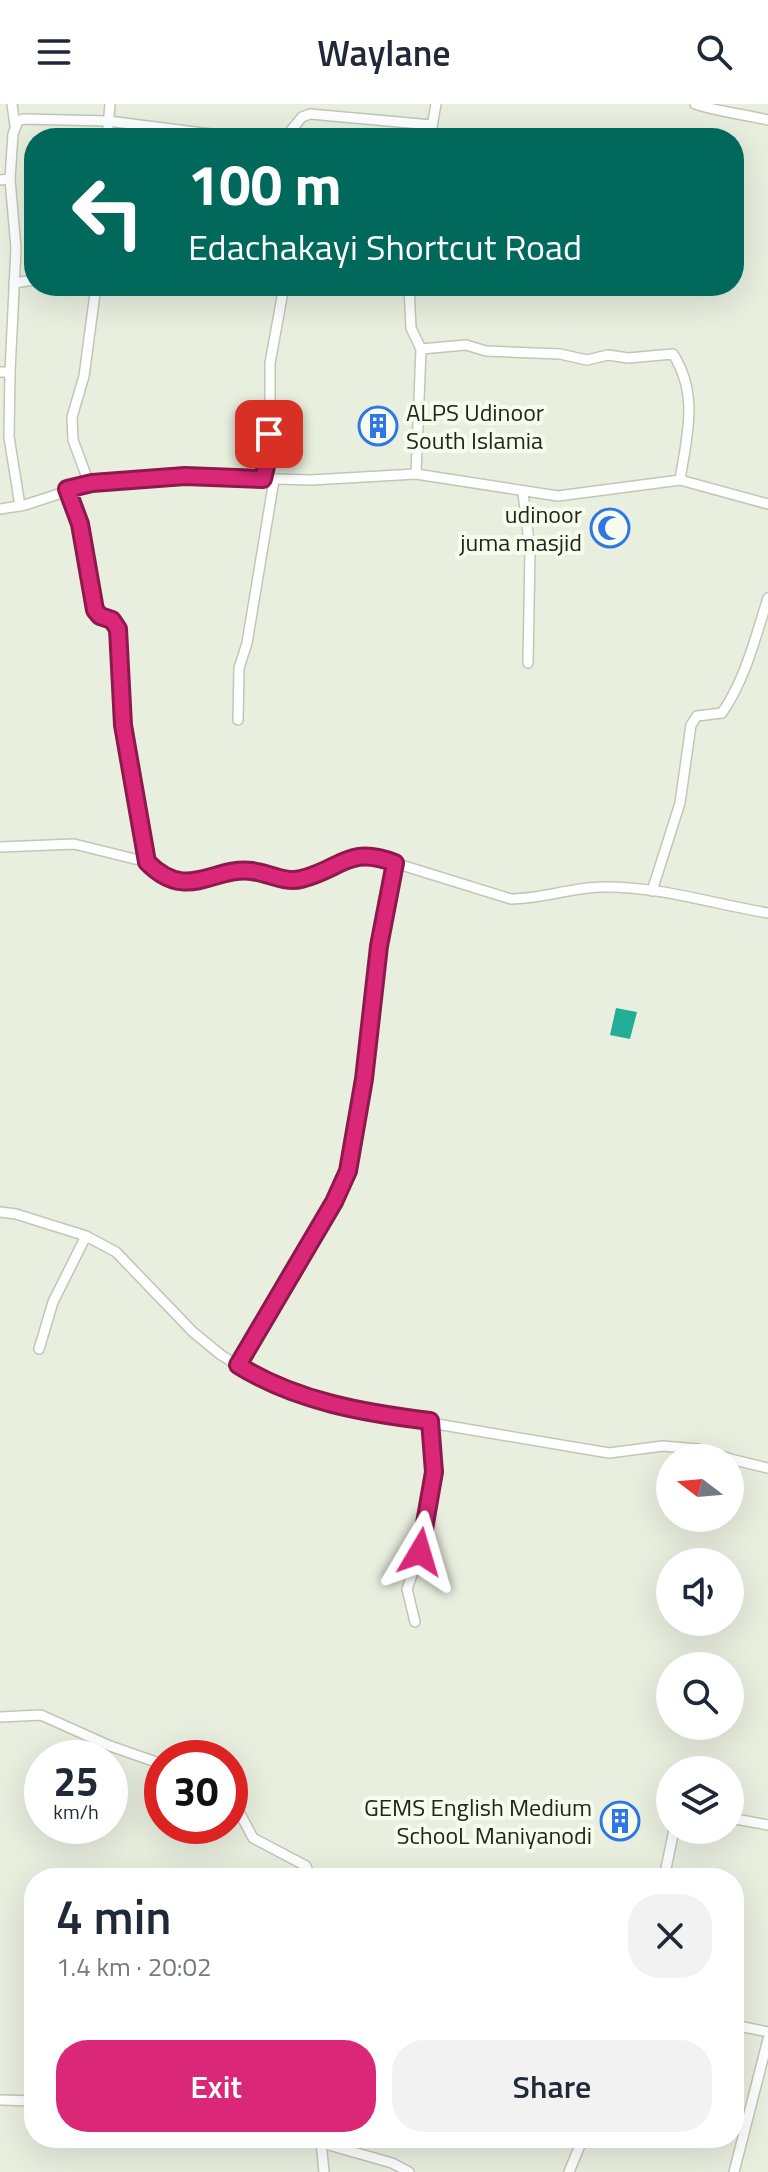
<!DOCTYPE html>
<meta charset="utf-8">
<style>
:root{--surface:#fff;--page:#f2f2f3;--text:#1f2937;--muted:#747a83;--accent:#db2777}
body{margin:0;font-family:"Titillium Web",sans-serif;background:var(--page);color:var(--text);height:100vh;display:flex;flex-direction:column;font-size:30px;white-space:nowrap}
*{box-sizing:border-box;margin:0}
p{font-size:26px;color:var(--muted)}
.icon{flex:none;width:44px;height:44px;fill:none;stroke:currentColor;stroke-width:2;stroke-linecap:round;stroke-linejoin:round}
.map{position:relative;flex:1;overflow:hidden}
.panel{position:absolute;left:24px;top:1764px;width:720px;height:280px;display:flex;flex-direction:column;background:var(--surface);border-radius:32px;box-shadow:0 8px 32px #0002}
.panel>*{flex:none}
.top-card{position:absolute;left:24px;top:24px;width:720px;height:168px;border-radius:32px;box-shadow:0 8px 32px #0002;background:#00695c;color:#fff;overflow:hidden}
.needle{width:52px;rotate:286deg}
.buttons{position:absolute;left:656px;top:1340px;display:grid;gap:16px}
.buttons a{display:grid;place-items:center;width:88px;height:88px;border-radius:50%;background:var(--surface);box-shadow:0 8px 32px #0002;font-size:40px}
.speed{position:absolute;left:24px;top:1636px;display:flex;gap:16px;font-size:40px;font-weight:700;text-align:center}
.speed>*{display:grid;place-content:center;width:104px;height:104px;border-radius:50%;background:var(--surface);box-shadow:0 8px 32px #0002;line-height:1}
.speed small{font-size:20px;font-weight:400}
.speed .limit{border:12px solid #d22;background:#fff;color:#111}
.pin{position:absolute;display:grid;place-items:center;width:68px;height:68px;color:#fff;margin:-34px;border-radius:16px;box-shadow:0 4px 12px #0006}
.me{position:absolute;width:88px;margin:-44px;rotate:7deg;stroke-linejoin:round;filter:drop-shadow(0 0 6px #0008)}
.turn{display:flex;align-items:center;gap:28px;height:168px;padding:0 32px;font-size:36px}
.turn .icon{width:104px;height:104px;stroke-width:2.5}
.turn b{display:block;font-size:56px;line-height:68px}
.round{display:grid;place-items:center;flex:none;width:84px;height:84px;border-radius:32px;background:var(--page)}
.head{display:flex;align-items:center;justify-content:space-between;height:136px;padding:0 32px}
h1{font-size:48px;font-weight:600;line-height:60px}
.action{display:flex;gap:16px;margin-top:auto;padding:16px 32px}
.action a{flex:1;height:92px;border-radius:32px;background:var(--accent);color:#fff;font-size:32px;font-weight:600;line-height:92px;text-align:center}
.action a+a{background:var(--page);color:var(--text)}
header{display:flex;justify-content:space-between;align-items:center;height:104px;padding:0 32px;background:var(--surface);font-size:36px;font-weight:600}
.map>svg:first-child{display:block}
.water{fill:#21ad96}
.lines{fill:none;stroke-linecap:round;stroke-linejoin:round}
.street-casing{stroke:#c1c7b7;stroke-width:12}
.street{stroke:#fff;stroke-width:9}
.route-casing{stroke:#8e194d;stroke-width:20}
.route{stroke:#db2777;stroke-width:14}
.labels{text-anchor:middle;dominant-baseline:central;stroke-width:8;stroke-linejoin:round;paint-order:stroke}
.poi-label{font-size:24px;fill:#232620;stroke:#f6fdec;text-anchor:end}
</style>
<header><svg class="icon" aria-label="menu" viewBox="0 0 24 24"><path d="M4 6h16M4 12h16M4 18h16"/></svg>Waylane<svg class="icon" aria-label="search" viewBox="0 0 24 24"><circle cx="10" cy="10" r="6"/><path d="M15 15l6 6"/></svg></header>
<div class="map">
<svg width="768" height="2068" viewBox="0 0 768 2068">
<rect width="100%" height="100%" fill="#e9efdf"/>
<!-- water -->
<polygon class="water" points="616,904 637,908 630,935 610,931"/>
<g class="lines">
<!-- street casing -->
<g class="street-casing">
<g id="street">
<polyline points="12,0 15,22"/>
<path d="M695,0C719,8 743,10 768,16"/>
<polyline points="107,34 110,0"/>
<polyline points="430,34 436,0"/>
<polyline points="0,76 10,75 13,30 18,17 23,15 108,17 219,31 288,30 302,13 310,10 432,21"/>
<polyline points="14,179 34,176"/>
<polyline points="409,182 411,224 421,245 416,370"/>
<path d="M421,245L466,241L486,247L560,250L587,256L608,251L628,254L673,250C699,291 687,331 680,376"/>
<polyline points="0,268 10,268 9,333 20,402"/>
<polyline points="10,268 16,144 10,75"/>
<polyline points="263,375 270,346 270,259 284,182"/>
<polyline points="89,379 73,336 72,313 84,272 96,182"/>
<polyline points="67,385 80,420 95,506 100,512 112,516 118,525 123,621 147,758"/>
<polyline points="523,389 530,446 528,559"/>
<polyline points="0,405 25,401 92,379 185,372 311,376 416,370 558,392 680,376 768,400"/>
<polyline points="238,616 239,564 247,539 274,376"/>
<path d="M0,743L74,740L147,758L154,765L189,779L250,766L300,775L342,755L369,751L511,795C543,795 572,783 603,783C658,782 714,800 768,809"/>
<path d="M652,787L680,699L691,621L697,612L722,609C746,574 755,534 768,494"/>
<polyline points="0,1108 16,1110 86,1132 116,1148 193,1228 221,1251 262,1276 297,1289 401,1314 609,1349 663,1342 698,1345 728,1354"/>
<polyline points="39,1245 53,1198 86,1132"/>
<polyline points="238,1261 334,1098 348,1067 373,908 379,842 395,759"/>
<polyline points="730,1355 768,1364"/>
<polyline points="415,1518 407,1485 420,1448 434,1368 430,1317"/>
<polyline points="0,1613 41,1611 110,1642 162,1660"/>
<polyline points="230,1691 253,1734 306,1762 310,1774"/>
<polyline points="730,1714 768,1721"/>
<polyline points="664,1774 674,1726"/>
<polyline points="734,1921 768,1928"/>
<polyline points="0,1996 34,1997"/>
<polyline points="321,2037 324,2068"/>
<polyline points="322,2039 392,2059 409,2068"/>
<polyline points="569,2068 583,2034"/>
<polyline points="734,2068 768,1935"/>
</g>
</g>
<!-- street -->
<use href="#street" class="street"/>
</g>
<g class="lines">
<!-- route casing -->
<g class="route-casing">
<path id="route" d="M269,330L270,346L263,375L185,372L92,379L67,385L80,420L95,506L100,512L112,516L118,525L123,621L147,758C187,799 213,762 252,767C268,769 285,779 301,775C342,765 348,741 395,759L379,842L364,975L348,1067L334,1098L238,1261C295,1297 364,1309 430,1317L434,1368L420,1448"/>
</g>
<!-- route -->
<use href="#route" class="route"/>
</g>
<!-- icons -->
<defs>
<g id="building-ring" transform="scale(2)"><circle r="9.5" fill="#f6fdec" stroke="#2f77e4" stroke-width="1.5"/><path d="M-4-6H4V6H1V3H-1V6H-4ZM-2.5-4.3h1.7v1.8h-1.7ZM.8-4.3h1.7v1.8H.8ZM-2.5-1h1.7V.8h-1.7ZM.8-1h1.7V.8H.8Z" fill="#2f77e4"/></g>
<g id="mosque-ring" transform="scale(2)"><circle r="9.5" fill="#f6fdec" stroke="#2f77e4" stroke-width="1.5"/><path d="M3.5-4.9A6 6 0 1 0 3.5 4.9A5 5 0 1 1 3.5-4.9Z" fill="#2f77e4"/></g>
</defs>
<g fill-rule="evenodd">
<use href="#building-ring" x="378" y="322"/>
<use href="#mosque-ring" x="610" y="424"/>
<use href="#building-ring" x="620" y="1717"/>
</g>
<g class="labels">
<!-- poi labels -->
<g class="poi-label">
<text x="406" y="308" text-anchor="start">ALPS Udinoor<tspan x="406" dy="28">South Islamia</tspan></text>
<text x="582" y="410">udinoor<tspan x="582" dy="28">juma masjid</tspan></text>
<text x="592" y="1703">GEMS English Medium<tspan x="592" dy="28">SchooL Maniyanodi</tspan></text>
</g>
</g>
</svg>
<div class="buttons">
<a><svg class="needle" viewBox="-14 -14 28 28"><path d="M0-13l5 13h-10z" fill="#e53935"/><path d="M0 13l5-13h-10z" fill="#747a83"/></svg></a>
<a><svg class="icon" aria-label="sound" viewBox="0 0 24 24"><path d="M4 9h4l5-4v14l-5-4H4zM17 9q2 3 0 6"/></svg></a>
<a><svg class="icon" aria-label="search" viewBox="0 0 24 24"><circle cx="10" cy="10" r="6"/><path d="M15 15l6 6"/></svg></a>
<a><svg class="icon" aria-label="layers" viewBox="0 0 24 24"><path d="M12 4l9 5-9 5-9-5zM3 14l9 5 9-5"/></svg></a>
</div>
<div class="speed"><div>25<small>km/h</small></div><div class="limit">30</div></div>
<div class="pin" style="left:269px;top:330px;background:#d93025"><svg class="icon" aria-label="arrive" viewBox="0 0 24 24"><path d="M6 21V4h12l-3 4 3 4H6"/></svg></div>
<svg class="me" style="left:420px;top:1448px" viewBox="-20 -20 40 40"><path d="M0-17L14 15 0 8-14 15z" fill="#db2777" stroke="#fff" stroke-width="4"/></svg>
<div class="top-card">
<div class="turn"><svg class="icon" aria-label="left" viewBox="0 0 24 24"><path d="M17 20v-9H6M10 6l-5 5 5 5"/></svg><div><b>100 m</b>Edachakayi Shortcut Road</div></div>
</div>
<section class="panel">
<div class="head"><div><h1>4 min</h1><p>1.4 km · 20:02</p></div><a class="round"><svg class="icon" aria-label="close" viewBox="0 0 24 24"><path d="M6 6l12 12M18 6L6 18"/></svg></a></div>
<div class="action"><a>Exit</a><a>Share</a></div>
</section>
</div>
